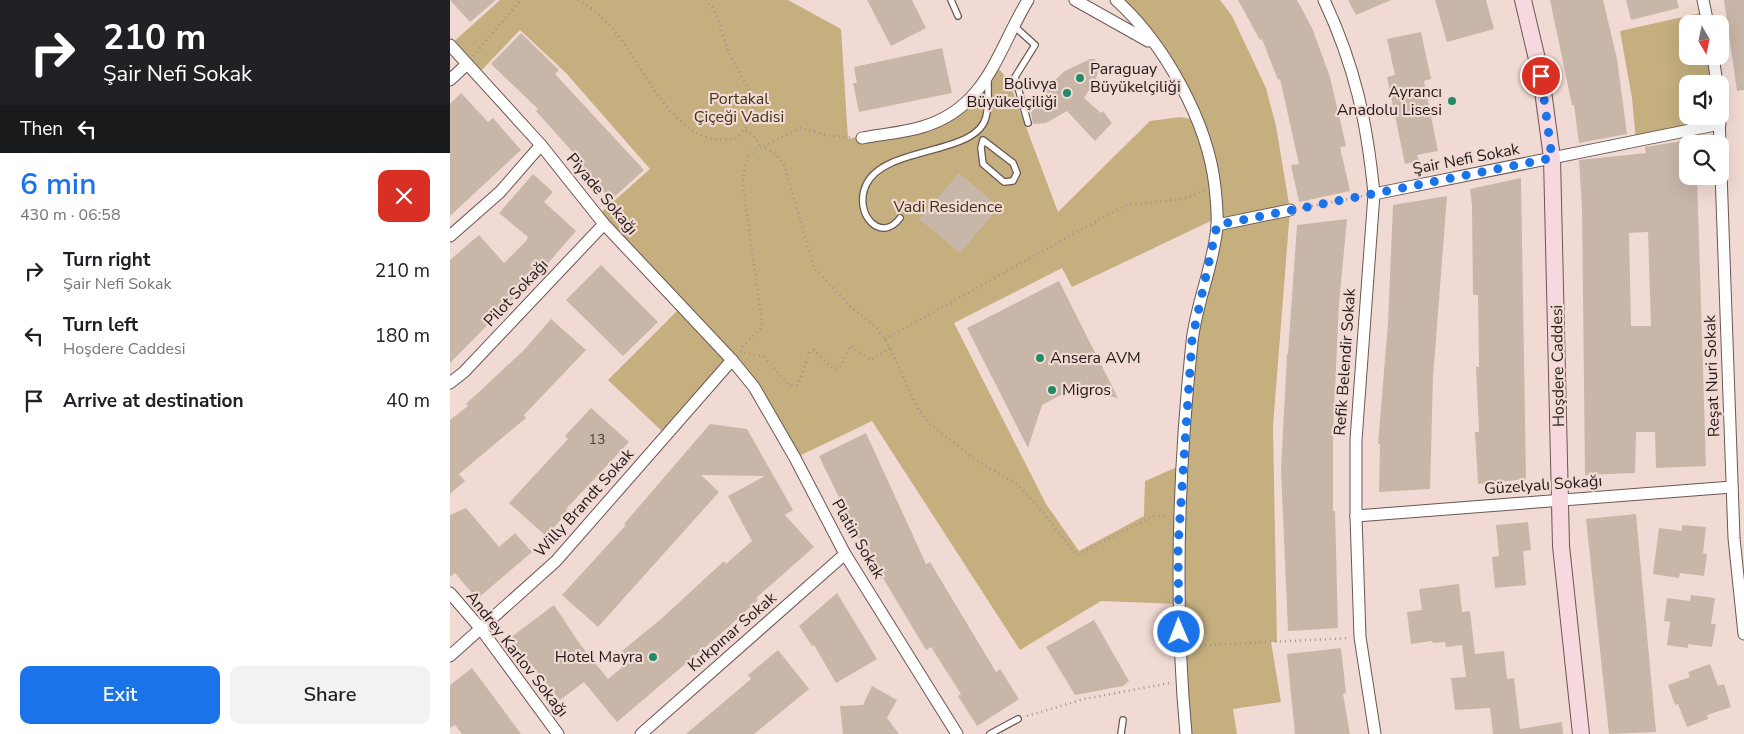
<!DOCTYPE html>
<meta charset="utf-8">
<style>
:root{--surface:#fff;--page:#f2f2f2;--text:#202124;--muted:#757577;--accent:#1a73e8}
body{margin:0;font-family:"Nunito Sans",sans-serif;background:var(--page);color:var(--text);height:100vh;display:flex;flex-direction:column;font-size:19px;white-space:nowrap}
*{box-sizing:border-box;margin:0}
p{font-size:16px;color:var(--muted)}
.icon{flex:none;width:28px;height:28px;fill:none;stroke:currentColor;stroke-width:2;stroke-linecap:round;stroke-linejoin:round}
.map{position:relative;flex:1;overflow:hidden}
.details{display:flex;flex-direction:column;background:var(--surface);width:450px}
.details>*{flex:none}
.guide{background:#202124;color:#fff;overflow:hidden}
.needle{width:32px;rotate:171deg}
.tools{position:absolute;left:1229px;top:15px;display:grid;gap:10px}
.tools a{display:grid;place-items:center;width:50px;height:50px;border-radius:10px;background:var(--surface);box-shadow:0 5px 20px #0002;font-size:25px}
.pin{position:absolute;display:grid;place-items:center;width:42px;height:42px;color:#fff;margin:-21px;border:2px solid #fff;border-radius:50%;box-shadow:0 1px 5px #0007}
.me{position:absolute;width:55px;margin:-28px;rotate:359deg;stroke-linejoin:round;filter:drop-shadow(0 0 4px #0008)}
.turn{display:flex;align-items:center;gap:18px;height:105px;padding:0 20px;font-size:22px}
.turn .icon{width:65px;height:65px;stroke-width:2.5}
.turn b{display:block;font-size:35px;line-height:42px}
.then{display:flex;align-items:center;height:48px;padding:0 20px;background:#0003;gap:10px;font-size:19px}
.round{display:grid;place-items:center;flex:none;width:52px;height:52px;border-radius:10px;background:var(--page)}
.headline{display:flex;align-items:center;justify-content:space-between;height:85px;padding:0 20px}
h1{font-size:30px;font-weight:600;line-height:38px;color:var(--accent)}
.cta{display:flex;gap:10px;margin-top:auto;padding:10px 20px}
.cta a{flex:1;height:58px;border-radius:10px;background:var(--accent);color:#fff;font-size:20px;font-weight:600;line-height:58px;text-align:center}
.cta a+a{background:var(--page);color:var(--text)}
ul{padding:0;list-style:none}
li{display:flex;align-items:center;gap:15px;height:65px;padding:0 20px}
li div{flex:1}
li b{display:block;font-size:19px}
li em{font-style:normal}
main{display:flex;flex:1;min-height:0}
.map>svg:first-child{display:block}
.green{fill:#c5af7f;fill-rule:evenodd}
.building{fill:#c8b6a8;fill-rule:evenodd}
.lines{fill:none;stroke-linecap:round;stroke-linejoin:round}
.service-casing{stroke:#6b5752;stroke-width:8}
.minor-casing{stroke:#6b5752;stroke-width:13}
.secondary-casing{stroke:#6b5752;stroke-width:18}
.path{stroke:#a3918c;stroke-width:2.5;stroke-dasharray:1 4;stroke-linecap:butt}
.service{stroke:#fff;stroke-width:5.5}
.minor{stroke:#fff;stroke-width:11}
.secondary{stroke:#f7d8df;stroke-width:16}
.route{stroke:#1a73e8;stroke-width:9;stroke-dasharray:0 16.2}
.poi-dot{fill:#218a66;stroke:#f2dad4;stroke-width:2}
.labels{text-anchor:middle;dominant-baseline:central;stroke-width:4.5;stroke-linejoin:round;paint-order:stroke}
.number-label{font-size:14px;fill:#4b403b}
.poi-label{font-size:16px;fill:#211917;stroke:#f2dad4;text-anchor:start}
.park-label{font-size:16px;fill:#413315;stroke:#f2dad4}
.street-label{font-size:16px;fill:#211917;stroke:#f2dad4}
</style>
<main>
<section class="details">
<div class="guide">
<div class="turn"><svg class="icon" aria-label="right" viewBox="0 0 24 24"><path d="M7 20v-9h11M14 6l5 5-5 5"/></svg><div><b>210 m</b>Şair Nefi Sokak</div></div>
<div class="then">Then<svg class="icon" aria-label="left" viewBox="0 0 24 24"><path d="M17 20v-9H6M10 6l-5 5 5 5"/></svg></div>
</div>
<div class="headline"><div><h1>6 min</h1><p>430 m · 06:58</p></div><a class="round" style="background:#d93025;color:#fff"><svg class="icon" aria-label="close" viewBox="0 0 24 24"><path d="M6 6l12 12M18 6L6 18"/></svg></a></div>
<ul>
<li><svg class="icon" aria-label="right" viewBox="0 0 24 24"><path d="M7 20v-9h11M14 6l5 5-5 5"/></svg><div><b>Turn right</b><p>Şair Nefi Sokak</p></div><em>210 m</em></li>
<li><svg class="icon" aria-label="left" viewBox="0 0 24 24"><path d="M17 20v-9H6M10 6l-5 5 5 5"/></svg><div><b>Turn left</b><p>Hoşdere Caddesi</p></div><em>180 m</em></li>
<li><svg class="icon" aria-label="arrive" viewBox="0 0 24 24"><path d="M6 21V4h12l-3 4 3 4H6"/></svg><div><b>Arrive at destination</b></div><em>40 m</em></li>
</ul>
<div class="cta"><a>Exit</a><a>Share</a></div>
</section>
<div class="map">
<svg width="1294" height="734" viewBox="0 0 1294 734">
<rect width="100%" height="100%" fill="#f2dad4"/>
<!-- green -->
<g class="green">
<path d="M50,0H338L391,29L398,139L496,117L545,65L558,79L608,212L700,121L731,117L747,120L731,83L666,0H770L782,16L816,88L826,126L840,210L823,426L827,642H821L831,702L783,709L787,734H736L728,604L651,601L570,650L422,421L345,458L282,360L216,435L158,380L231,307L147,216L200,169L116,73L70,30L27,75L0,45ZM767,218L742,340L732,465L695,481L694,516L629,551L596,504L504,323L612,268L622,287Z"/>
<polygon points="1255,12 1258,24 1238,24 1238,56 1263,56 1267,84 1238,84 1238,116 1269,116 1270,124 1186,141 1182,98 1170,31"/>
</g>
<!-- building -->
<g class="building">
<polygon points="0,0 46,0 20,22"/>
<polygon points="417,0 462,0 476,28 441,46"/>
<polygon points="788,0 847,0 862,28 880,77 896,146 890,147 900,191 849,202 841,165 849,164 830,79 828,80 812,39 810,40"/>
<polygon points="898,0 941,0 906,15"/>
<polygon points="985,0 1036,0 1044,29 997,42"/>
<polygon points="1100,0 1153,0 1167,59 1177,134 1129,143 1124,105 1122,105"/>
<polygon points="1176,0 1227,0 1229,8 1181,20"/>
<polygon points="1274,0 1294,0 1294,90 1287,91"/>
<polygon points="971,32 981,79 974,81 988,151 967,155 969,161 955,164 937,77 945,75 937,39"/>
<polygon points="71,33 109,70 105,74 194,170 161,200 126,161 129,159 86,111 88,109 41,64"/>
<polygon points="492,48 502,93 409,112 403,83 407,83 404,67"/>
<polygon points="640,59 645,59 649,68 646,79 634,98 651,113 653,111 662,123 645,141 617,111 596,123 583,124 581,113 598,86 615,71"/>
<polygon points="11,93 38,122 43,118 71,150 0,216 0,104"/>
<path d="M1238,140V176H1247L1256,466L1206,468L1205,432H1186L1185,473L1135,475L1132,208L1129,160L1196,153L1195,147ZM1198,232L1201,326H1181L1179,233Z"/>
<polygon points="509,173 549,207 510,253 469,219"/>
<polygon points="83,174 103,192 94,202 126,231 93,269 0,363 0,260 29,235 54,263 76,241 78,237 49,213"/>
<polygon points="1071,178 1076,479 1028,484 1025,432 1029,432 1026,367 1029,367 1028,295 1023,295 1022,206 1020,189"/>
<polygon points="997,196 983,378 980,489 929,492 930,444 928,444 938,323 943,205"/>
<polygon points="897,219 889,304 883,433 883,511 885,511 888,628 838,631 831,470 837,354 838,354 847,225"/>
<polygon points="151,265 208,322 173,356 116,300"/>
<polygon points="609,281 668,398 622,389 592,405 578,448 517,328"/>
<polygon points="101,319 136,350 74,415 76,418 9,474 15,481 0,494 0,420 18,406 16,404 74,350"/>
<polygon points="141,408 179,442 116,509 118,512 96,536 59,503 118,439 115,436"/>
<polygon points="260,424 297,429 343,510 335,515 364,547 306,598 308,600 274,631 167,722 134,682 110,700 60,638 104,605 129,643 158,679 180,661 172,651 211,619 274,561 276,564 302,541 278,496 315,476 251,475 269,492 148,627 112,595 176,525 174,524"/>
<polygon points="416,433 476,564 480,562 546,672 550,669 569,699 527,726 508,696 511,694 481,647 476,650 433,578 431,579 407,535 369,456"/>
<polygon points="16,508 49,547 65,533 82,552 27,599 5,573 0,577 0,515"/>
<polygon points="1186,514 1206,732 1159,734 1136,519"/>
<polygon points="1078,522 1081,550 1073,551 1076,585 1045,588 1042,557 1049,556 1046,525"/>
<polygon points="1232,525 1256,527 1253,553 1257,554 1254,576 1230,573 1229,578 1203,574 1209,528 1232,531"/>
<polygon points="1009,584 1012,612 1020,611 1025,654 1054,651 1057,679 1064,678 1070,729 1112,722 1113,734 1043,734 1040,708 1005,710 1001,678 1016,677 1012,645 996,647 995,642 983,643 982,641 961,644 957,612 972,610 969,589"/>
<polygon points="387,593 427,659 386,683 364,645 362,646 349,626"/>
<polygon points="1241,595 1265,598 1261,624 1266,624 1262,647 1238,644 1238,648 1217,645 1220,622 1214,621 1217,598 1240,601"/>
<polygon points="644,620 679,681 673,686 625,695 596,647"/>
<polygon points="891,648 896,693 893,694 900,734 845,734 837,654"/>
<polygon points="328,650 359,689 304,734 236,734 301,679 298,675"/>
<polygon points="1260,664 1268,686 1274,684 1281,707 1257,715 1258,719 1237,727 1228,704 1225,705 1218,685 1240,677 1238,672"/>
<polygon points="22,668 43,696 71,734 12,734 5,725 0,728 0,685"/>
<polygon points="422,686 447,700 437,718 449,734 393,734 390,706 413,705"/>
</g>
<g class="lines">
<!-- service casing -->
<g class="service-casing">
<g id="service">
<polyline points="501,0 508,16"/>
<polyline points="563,25 585,45 565,77 578,123"/>
<polygon points="533,140 563,163 567,173 563,181 554,182 533,164 531,148"/>
<path d="M450,218C431,244 403,214 416,185C434,145 527,156 536,117C539,105 538,91 538,79"/>
<polyline points="540,734 568,719"/>
<polyline points="671,734 673,720"/>
</g>
</g>
<!-- minor casing -->
<g class="minor-casing">
<g id="minor">
<polyline points="625,0 698,41"/>
<path d="M666,0C714,43 758,122 765,187C766,199 768,213 767,226C764,265 746,303 742,342C728,473 724,603 736,734"/>
<path d="M874,0C905,66 917,122 924,194L906,440V516L910,637L925,734"/>
<polyline points="1253,0 1258,24"/>
<polyline points="0,45 91,145 154,224 282,360 304,387 345,458 395,554 507,734"/>
<polyline points="1263,56 1267,84"/>
<polyline points="0,80 17,64"/>
<polyline points="1269,116 1284,538 1294,634"/>
<path d="M412,138C432,134 453,133 472,127C537,108 547,51 578,0"/>
<polyline points="924,194 1270,124"/>
<polyline points="767,225 840,210"/>
<polyline points="0,236 50,192 91,145"/>
<polyline points="0,383 14,372 154,224"/>
<polyline points="906,516 1282,487"/>
<polyline points="0,593 31,629 108,734"/>
<polyline points="0,656 106,561 282,360"/>
<polyline points="191,734 395,554"/>
</g>
</g>
<!-- secondary casing -->
<g class="secondary-casing">
<polyline id="secondary" points="1073,0 1091,76 1102,158 1111,546 1131,734"/>
</g>
<!-- path -->
<g class="path">
<path d="M128,0C142,8 153,17 163,29C191,62 215,125 259,138C267,140 277,140 285,139C321,106 294,86 279,53C271,34 271,16 256,0"/>
<polyline points="23,56 71,0"/>
<polyline points="296,130 303,135 311,147"/>
<polyline points="314,146 350,128 381,136 400,137"/>
<polyline points="852,208 913,196"/>
<polyline points="435,339 661,213 678,205 734,199 755,190"/>
<path d="M440,348L421,360L400,346L391,366L383,369L364,350L360,352L348,384L345,386L338,384L314,357L291,352V348L311,328L312,323L293,186C293,154 308,131 334,164L364,268L401,307L427,328L440,348L468,409L480,424L526,460L568,485L590,509L627,555L703,516L718,515"/>
<polyline points="740,646 900,638"/>
<polyline points="577,716 634,699 720,683"/>
</g>
<!-- service -->
<use href="#service" class="service"/>
<!-- minor -->
<use href="#minor" class="minor"/>
<!-- secondary -->
<use href="#secondary" class="secondary"/>
</g>
<g class="lines">
<!-- route -->
<polyline class="route" points="729,632 728,547 742,340 767,225 1102,158 1091,76"/>
</g>
<!-- markers -->
<g class="poi-dot">
<circle cx="630" cy="78" r="5"/>
<circle cx="617" cy="93" r="5"/>
<circle cx="1002" cy="101" r="5"/>
<circle cx="590" cy="358" r="5"/>
<circle cx="602" cy="390" r="5"/>
<circle cx="203" cy="657" r="5"/>
</g>
<g class="labels">
<!-- number labels -->
<g class="number-label">
<text x="147" y="439">13</text>
</g>
<!-- poi labels -->
<g class="poi-label">
<text x="640" y="69">Paraguay<tspan x="640" dy="18">Büyükelçiliği</tspan></text>
<text x="607" y="84" text-anchor="end">Bolivya<tspan x="607" dy="18">Büyükelçiliği</tspan></text>
<text x="992" y="92" text-anchor="end">Ayrancı<tspan x="992" dy="18">Anadolu Lisesi</tspan></text>
<text x="600" y="358">Ansera AVM</text>
<text x="612" y="390">Migros</text>
<text x="193" y="657" text-anchor="end">Hotel Mayra</text>
</g>
<!-- park labels -->
<g class="park-label">
<text x="289" y="99">Portakal<tspan x="289" dy="18">Çiçeği Vadisi</tspan></text>
<text x="498" y="207">Vadi Residence</text>
</g>
<!-- street labels -->
<g class="street-label">
<text transform="translate(1016 159) rotate(-11)">Şair Nefi Sokak</text>
<text transform="translate(152 194) rotate(50)">Piyade Sokağı</text>
<text transform="translate(66 293) rotate(-47)">Pilot Sokağı</text>
<text transform="translate(895 362) rotate(-86)">Refik Belendir Sokak</text>
<text transform="translate(1108 366) rotate(-91)">Hoşdere Caddesi</text>
<text transform="translate(1262 376) rotate(-92)">Reşat Nuri Sokak</text>
<text transform="translate(1093 485) rotate(-4)">Güzelyalı Sokağı</text>
<text transform="translate(134 503) rotate(-48)">Willy Brandt Sokak</text>
<text transform="translate(408 539) rotate(60)">Platin Sokak</text>
<text transform="translate(282 632) rotate(-41)">Kırkpınar Sokak</text>
<text transform="translate(67 654) rotate(52)">Andrey Karlov Sokağı</text>
</g>
</g>
</svg>
<div class="tools">
<a><svg class="needle" viewBox="-14 -14 28 28"><path d="M0-13l5 13h-10z" fill="#e53935"/><path d="M0 13l5-13h-10z" fill="#757577"/></svg></a>
<a><svg class="icon" aria-label="sound" viewBox="0 0 24 24"><path d="M4 9h4l5-4v14l-5-4H4zM17 9q2 3 0 6"/></svg></a>
<a><svg class="icon" aria-label="search" viewBox="0 0 24 24"><circle cx="10" cy="10" r="6"/><path d="M15 15l6 6"/></svg></a>
</div>
<div class="pin" style="left:1091px;top:76px;background:#d93025"><svg class="icon" aria-label="arrive" viewBox="0 0 24 24"><path d="M6 21V4h12l-3 4 3 4H6"/></svg></div>
<svg class="me" style="left:729px;top:632px" viewBox="-20 -20 40 40"><circle r="17" fill="#1a73e8" stroke="#fff" stroke-width="3"/><path d="M0-11L8 9 0 5-8 9z" fill="#fff"/></svg>
</div>
</main>
